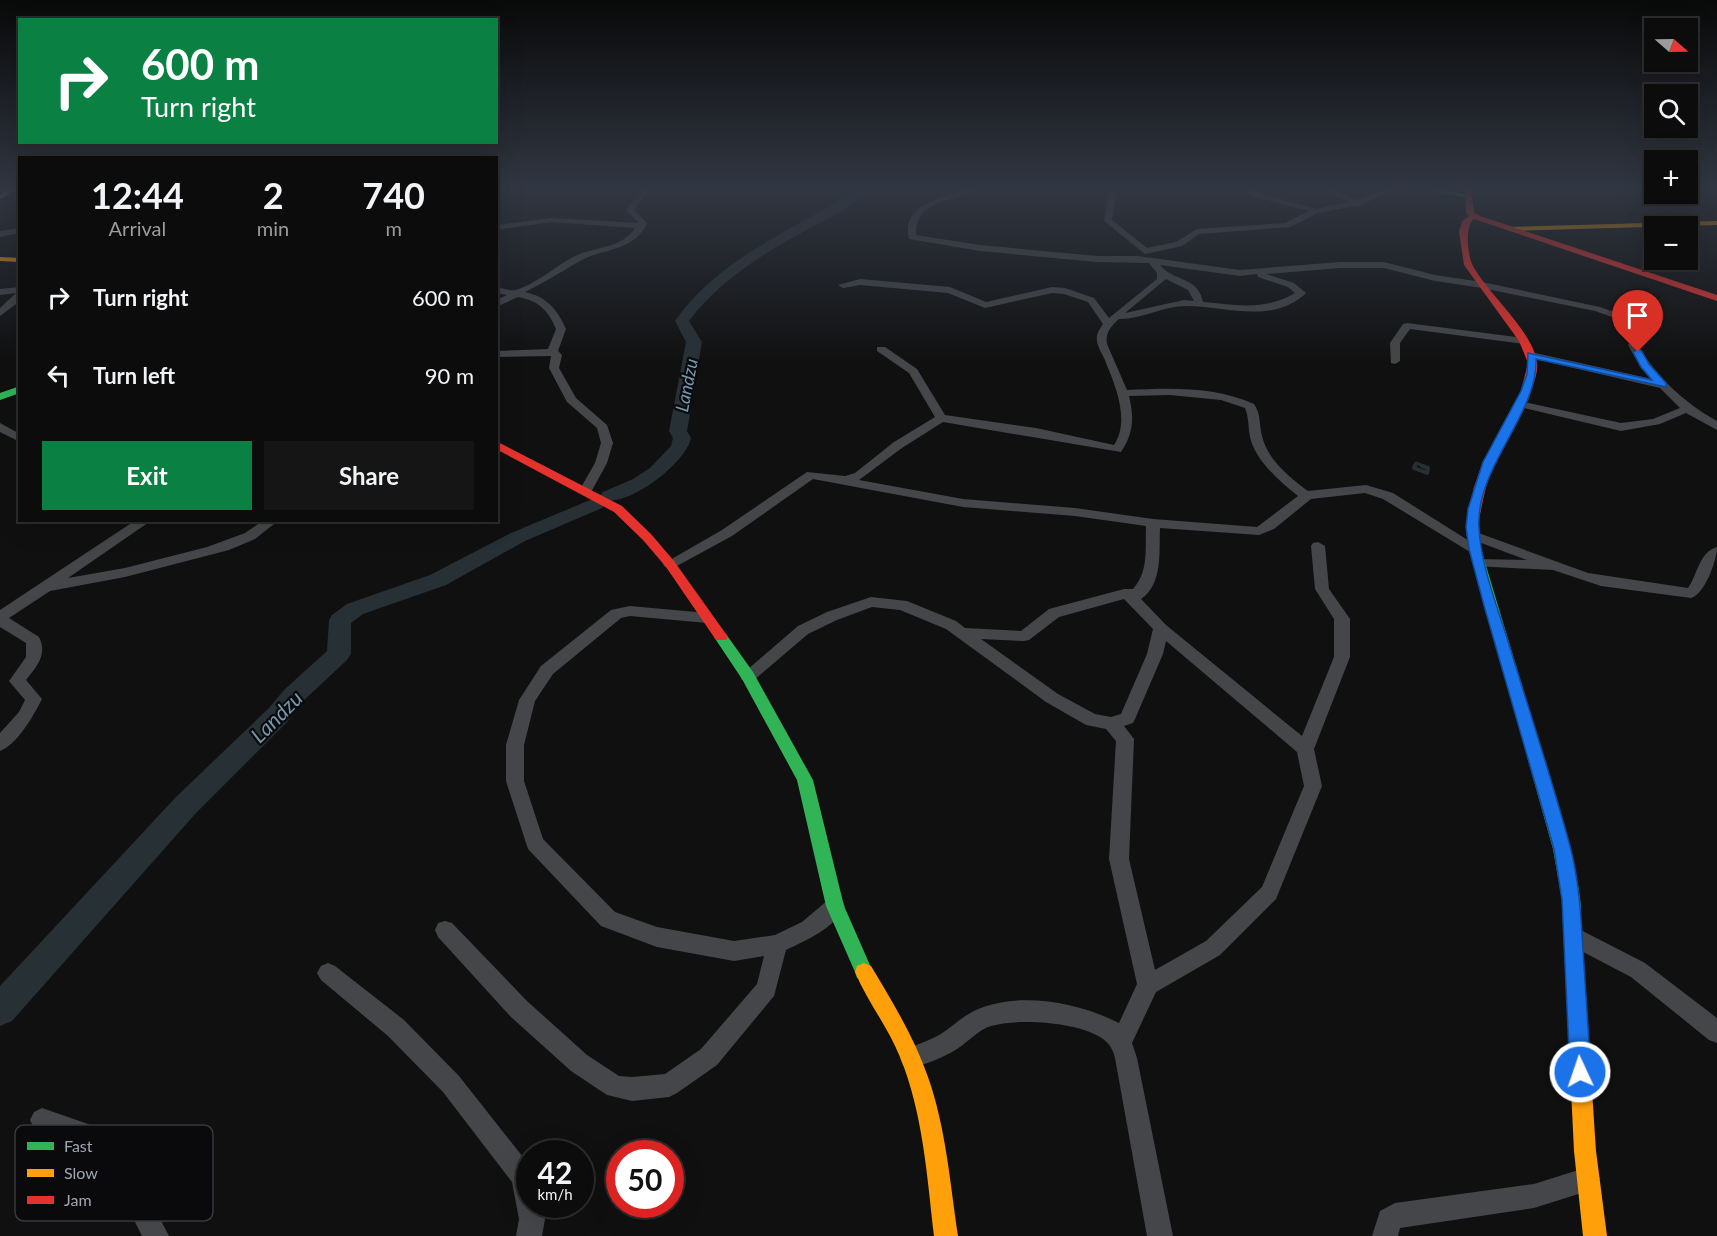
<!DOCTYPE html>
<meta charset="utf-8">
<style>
:root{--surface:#0c0c0c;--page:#151515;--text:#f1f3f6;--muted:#9a9b9d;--line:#2c2c2d;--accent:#0b8043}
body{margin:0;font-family:Lato,sans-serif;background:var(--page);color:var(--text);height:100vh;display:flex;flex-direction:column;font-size:22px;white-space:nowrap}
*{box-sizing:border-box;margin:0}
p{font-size:20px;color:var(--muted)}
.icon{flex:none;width:33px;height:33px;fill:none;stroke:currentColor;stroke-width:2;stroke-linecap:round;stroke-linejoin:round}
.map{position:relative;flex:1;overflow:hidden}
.side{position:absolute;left:18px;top:156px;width:480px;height:366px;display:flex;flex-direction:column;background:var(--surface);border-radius:0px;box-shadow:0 6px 24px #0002,0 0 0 2px var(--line)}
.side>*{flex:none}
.guide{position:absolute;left:18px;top:18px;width:480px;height:126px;border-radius:0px;box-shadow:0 6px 24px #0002,0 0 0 2px var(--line);background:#0b8043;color:#fff;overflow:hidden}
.needle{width:39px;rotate:110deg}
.fabs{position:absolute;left:1644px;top:18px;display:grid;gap:12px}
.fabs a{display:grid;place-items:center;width:54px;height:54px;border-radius:0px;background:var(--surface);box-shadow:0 6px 24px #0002,0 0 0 2px var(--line);font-size:30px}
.speed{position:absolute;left:516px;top:1140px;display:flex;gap:12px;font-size:30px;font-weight:700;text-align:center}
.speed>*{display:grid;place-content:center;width:78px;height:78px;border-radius:50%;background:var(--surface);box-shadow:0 6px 24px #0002,0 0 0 2px var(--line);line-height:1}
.speed small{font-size:15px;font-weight:400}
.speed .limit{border:9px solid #d22;background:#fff;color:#111}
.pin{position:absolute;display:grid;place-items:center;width:51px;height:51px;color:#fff;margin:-62px -26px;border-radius:50% 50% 50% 0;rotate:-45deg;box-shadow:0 0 6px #0007}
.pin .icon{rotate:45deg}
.me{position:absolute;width:66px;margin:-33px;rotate:357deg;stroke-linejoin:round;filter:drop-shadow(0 0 4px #0008)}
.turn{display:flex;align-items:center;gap:21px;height:126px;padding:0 24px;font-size:27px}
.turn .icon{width:78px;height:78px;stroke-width:2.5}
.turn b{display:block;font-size:42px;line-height:51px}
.eta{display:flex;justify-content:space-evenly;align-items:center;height:102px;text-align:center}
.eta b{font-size:36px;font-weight:700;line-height:42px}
.cta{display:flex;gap:12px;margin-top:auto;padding:12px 24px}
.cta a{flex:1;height:69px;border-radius:0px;background:var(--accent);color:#fff;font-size:24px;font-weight:700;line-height:69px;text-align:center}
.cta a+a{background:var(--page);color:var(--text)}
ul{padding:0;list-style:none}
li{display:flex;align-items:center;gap:18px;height:78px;padding:0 24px}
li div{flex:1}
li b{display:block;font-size:22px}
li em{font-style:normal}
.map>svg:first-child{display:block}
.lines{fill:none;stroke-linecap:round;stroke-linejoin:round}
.stream-far1{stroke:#273035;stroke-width:3}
.stream{stroke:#273035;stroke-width:4}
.river{fill:#273035;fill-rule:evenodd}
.street{fill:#444649;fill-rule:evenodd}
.fast{fill:#30b455;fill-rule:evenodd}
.slow{fill:#ff9f0a;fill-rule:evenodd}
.jam{fill:#e5322d;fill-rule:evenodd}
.route{fill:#1a73e8;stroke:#114b97;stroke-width:1.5}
.labels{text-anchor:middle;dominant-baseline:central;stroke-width:4.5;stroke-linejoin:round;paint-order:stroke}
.far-water-label{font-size:18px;font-style:italic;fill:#749ab0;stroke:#0a0a0c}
.water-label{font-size:21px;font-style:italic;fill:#749ab0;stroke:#0a0a0c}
.key{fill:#0a0a0c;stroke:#37393e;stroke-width:1.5}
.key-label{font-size:16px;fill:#a0a7b2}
</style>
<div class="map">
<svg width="1717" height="1236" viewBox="0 0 1717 1236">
<rect width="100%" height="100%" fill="#101010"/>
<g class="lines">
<!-- stream-far1 -->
<polyline class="stream-far1" points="1414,467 1416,463 1426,467"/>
<!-- stream -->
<polyline class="stream" points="1415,466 1414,468 1427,473 1428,468 1422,466"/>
<!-- river -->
<g class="river">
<path d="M857,189H871C854,207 826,219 805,231C762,254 718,282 689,321L702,342L687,431L691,438C686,463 629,507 603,500L600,496L603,492L633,479L650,468L671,446L673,438L669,431L686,342L675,321C718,258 795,230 857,189Z"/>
<polygon points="595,498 602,500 605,504 602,508 525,541 446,585 363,614 351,623 351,654 347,660 302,702 287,722 196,813 12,1021 0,1026 0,986 176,797 269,708 284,690 327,651 329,620 332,615 347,604 430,575 511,533"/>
</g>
<!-- street -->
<g class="street">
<path d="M642,189H650L634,210L647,223C635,252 601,248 578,262C560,273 543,283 525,292C547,297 557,309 566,329L558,351L562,355L559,368L576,398L607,425L613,443L607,463L590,494L585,495L579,491L595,463L601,443L597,428L567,402L549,368L551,356L496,357V351L548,349L556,329C548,310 539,301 518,297L496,307V300L507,295L496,293V287C502,288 510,291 515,290C531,287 558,265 573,257C592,247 622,249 635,228L551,222L496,230V225L551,218L639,223L626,210Z"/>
<path d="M966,189H978C955,203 916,197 916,235L980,245L1097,256H1138L1240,270L1340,262H1384L1435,275L1482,282L1600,307C1614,312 1643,320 1646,336L1638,345C1657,378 1685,403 1717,421V430L1686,413L1660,424L1621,431L1515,406V402L1519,401L1621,423L1653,419L1680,408L1660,388L1531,358L1526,355L1531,352L1652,379L1641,368L1628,345L1636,336L1635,332L1612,317L1595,311L1482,288L1435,281L1384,268H1340L1266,274L1294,283L1306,293C1273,325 1225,306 1186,306C1164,306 1142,319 1119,319C1111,326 1105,333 1107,344L1127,390C1170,388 1214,386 1254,404C1261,414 1259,424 1262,436C1267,459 1290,478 1308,491L1366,485L1393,493L1482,549L1475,553L1470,552L1383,499L1365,493L1311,499L1274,529L1259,535L1160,528C1159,552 1163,584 1141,599L1166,625L1302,736L1334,657V619L1315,589L1311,546L1313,543L1318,542L1325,546L1329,589L1350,619V657L1314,749L1322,786L1276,899L1220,955L1156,992L1132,1043L1137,1058L1173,1236H1147L1115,1058C1113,1050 1110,1044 1103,1039C1080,1022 1018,1018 991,1026C978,1030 968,1042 957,1049C943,1058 927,1063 911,1069L903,1066L900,1058L903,1050C916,1045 929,1041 941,1034C953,1026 963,1016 976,1010C1019,991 1078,1002 1119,1023L1137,984L1109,859L1116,741L1106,729L1086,725L1046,702L946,629L900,610L872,607L837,620L808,634L754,680H742L740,676L798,626L827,612L871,597L907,601L956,621L965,628L1021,631L1049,609L1124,589H1133C1149,571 1145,549 1146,526L1075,516L963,507L813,479L732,536L675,567H665L663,564L722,530L807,472L845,476L855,473L894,442L935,417L909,373L877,351V347H885L917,369L945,415L1036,428L1114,445C1130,421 1116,387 1106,363C1104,356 1098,349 1097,341C1096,334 1099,330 1103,324L1088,302L1064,294L1052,293L985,308L948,293L860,285L843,288L838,285L860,279L950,287L986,302L1052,287L1065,288L1094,298L1109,318L1157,279V273L1149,263L1097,262L980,251L909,239C900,205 943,197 966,189ZM1160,265L1240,276L1257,274L1258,277L1288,287L1295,293C1264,311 1237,305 1203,302C1198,276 1174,282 1160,265ZM1166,279L1188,290L1194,301L1184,300L1125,313ZM1170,395L1221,400L1245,408C1249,418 1248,427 1250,437C1255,460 1280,482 1298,496L1257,527L1153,519L1075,508L963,499L859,480L902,448L943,422L1121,452C1134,433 1134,417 1129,396ZM1124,599L1153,629L1147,654L1121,714L1111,717L1095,714L1058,694L981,639L1024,641L1029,640L1059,617ZM1166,641L1297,752L1304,786L1262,887L1206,941L1155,970L1129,859L1134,739L1124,726L1133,723L1135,719L1163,654Z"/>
<polygon points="1109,189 1117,189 1112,220 1147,248 1176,242 1197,229 1285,223 1309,211 1254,197 1243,189 1253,189 1260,193 1316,209 1349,202 1322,189 1333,189 1357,200 1386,189 1397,189 1360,205 1318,213 1290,227 1199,234 1182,246 1145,254 1104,221"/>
<polygon points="20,228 20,233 0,237 0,231"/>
<polygon points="20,287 20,301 0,316 0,308 16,293 0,295 0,289"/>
<polygon points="1407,323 1524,338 1529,341 1524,344 1410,329 1400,343 1400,361 1395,364 1391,363 1390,343 1403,324"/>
<polygon points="0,423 20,434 20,442 0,432"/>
<path d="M136,520H152L68,578L125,568L207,547L245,533L264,520H279L255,539L229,550L125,577L50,591L9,618L39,637C48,655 36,667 26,680L42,699C34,715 17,745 0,751V733L19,712L25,700L9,681L26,657V643L0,627V610Z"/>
<path d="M1473,531L1588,573L1688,588C1697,576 1699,552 1717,547C1717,560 1705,594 1691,598L1601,586L1553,570L1474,566L1472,563L1474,560L1479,559L1527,560L1468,538L1466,535Z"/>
<path d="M630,606L707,613L714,618L707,623L630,616L621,618L553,674L535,701L524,745V781L543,839L615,912L657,927L734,941L775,935L802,922L828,900L835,897L842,900L845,906C835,928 807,940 786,950L774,996L717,1065L677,1093L669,1097L632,1101L607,1095L571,1071L511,1017L438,937L435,930L438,923L445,921L452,923L527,1001L587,1055L619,1076L632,1077L665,1074L701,1049L757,984L764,956L734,961L657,947L601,926L528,849L526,843L506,781V745L519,700L541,666L611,610Z"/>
<polygon points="1573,926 1645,963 1717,1018 1717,1043 1709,1040 1631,977 1566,943 1563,936 1566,929"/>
<polygon points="328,963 335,966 404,1020 459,1076 530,1166 530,1204 541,1204 545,1219 542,1236 516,1236 519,1219 512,1182 443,1092 388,1036 321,980 317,973 321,966"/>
<polygon points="42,1108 114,1133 134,1150 150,1185 155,1209 169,1236 142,1236 130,1212 126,1187 116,1168 99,1151 34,1128 30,1120 34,1112"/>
<polygon points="1588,1167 1597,1170 1600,1179 1597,1188 1588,1191 1534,1208 1400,1228 1398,1236 1372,1236 1380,1211 1395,1203 1534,1184"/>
</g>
<!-- fast -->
<g class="fast">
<polygon points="496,189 503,189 496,192"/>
<polygon points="1424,189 1440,189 1472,196 1469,198"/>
<polygon points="20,386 20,393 0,400 0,393"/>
<path d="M1472,521L1478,525L1481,549L1571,849C1574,870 1587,912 1578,931L1572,933L1566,931L1563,925L1562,900L1553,849L1469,549L1466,525Z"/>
<polygon points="721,632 726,634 753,672 813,780 844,906 873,972 871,978 864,981 857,978 855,972 826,906 797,780 742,679 714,637"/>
</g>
<!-- slow -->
<g class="slow">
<polygon points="10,189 18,189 0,199 0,194"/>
<polygon points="1717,221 1717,225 1510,231 1506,229 1510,227"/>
<polygon points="0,257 20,258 20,262 0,261"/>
<polygon points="1572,917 1578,919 1581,925 1596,1151 1607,1236 1583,1236 1574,1151 1563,925 1566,919"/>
<path d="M864,963L871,966C892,1001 914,1037 928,1077C946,1128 950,1183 958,1236H934C927,1176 923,1113 900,1057C888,1027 867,1001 855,972L857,966Z"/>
</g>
<!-- jam -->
<g class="jam">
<path d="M1465,189H1471L1474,212L1480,216L1717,295V301L1474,219C1464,226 1468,257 1473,266C1489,295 1532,330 1537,362C1541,385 1504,439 1494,463C1486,483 1482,504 1478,525L1472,529L1466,525L1474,487L1483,462L1521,391L1528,363L1519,341L1464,265L1459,232L1462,221L1469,216L1466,213Z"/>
<polygon points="496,441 622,506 651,534 674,561 726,634 728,637 726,640 716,640 666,567 643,540 614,512 496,449"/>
</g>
</g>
<!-- sky -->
<linearGradient id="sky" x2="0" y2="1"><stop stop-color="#090909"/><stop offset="0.52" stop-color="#313742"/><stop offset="1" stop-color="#313742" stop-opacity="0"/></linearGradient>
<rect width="1717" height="362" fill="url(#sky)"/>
<!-- route -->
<path class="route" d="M1638,349L1641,350L1649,364L1666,383V387L1536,359C1538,415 1475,467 1479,528C1481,565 1496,603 1507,638C1528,707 1551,776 1570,846C1579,880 1581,915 1583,950C1586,990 1588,1031 1591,1072L1588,1079L1580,1082L1573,1079L1570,1072L1562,900L1554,849L1485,609L1469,549L1466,527L1468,509L1483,462L1521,391L1527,374L1528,353L1652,380L1641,367L1633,352Z"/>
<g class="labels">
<!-- far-water labels -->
<g class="far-water-label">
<text transform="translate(686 385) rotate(-79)">Landzu</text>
</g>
<!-- water labels -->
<g class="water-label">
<text transform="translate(276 716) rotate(-45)">Landzu</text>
</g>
</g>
<!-- legend -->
<rect x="15" y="1125" width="198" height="96" rx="9" class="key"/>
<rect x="27" y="1142" width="27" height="8" fill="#30b455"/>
<rect x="27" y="1169" width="27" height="8" fill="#ff9f0a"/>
<rect x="27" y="1196" width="27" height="8" fill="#e5322d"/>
<g class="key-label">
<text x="64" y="1152">Fast</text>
<text x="64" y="1179">Slow</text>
<text x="64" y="1206">Jam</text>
</g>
</svg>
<div class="fabs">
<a><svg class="needle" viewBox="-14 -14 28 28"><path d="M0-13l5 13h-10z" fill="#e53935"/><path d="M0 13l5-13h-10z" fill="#9a9b9d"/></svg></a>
<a><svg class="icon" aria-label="search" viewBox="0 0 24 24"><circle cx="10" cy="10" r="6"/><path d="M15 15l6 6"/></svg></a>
<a>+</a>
<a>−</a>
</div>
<div class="speed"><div>42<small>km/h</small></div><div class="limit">50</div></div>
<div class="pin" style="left:1638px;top:352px;background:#d93025"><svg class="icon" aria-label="arrive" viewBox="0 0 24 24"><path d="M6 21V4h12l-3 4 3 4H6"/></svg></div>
<svg class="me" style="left:1580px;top:1072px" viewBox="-20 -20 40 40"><circle r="17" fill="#1a73e8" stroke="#fff" stroke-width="3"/><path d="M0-11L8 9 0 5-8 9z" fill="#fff"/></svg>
<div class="guide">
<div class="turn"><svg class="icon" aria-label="right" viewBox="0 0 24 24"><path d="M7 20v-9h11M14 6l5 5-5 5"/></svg><div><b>600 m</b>Turn right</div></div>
</div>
<section class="side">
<div class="eta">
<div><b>12:44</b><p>Arrival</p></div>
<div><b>2</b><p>min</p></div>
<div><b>740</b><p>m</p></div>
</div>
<ul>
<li><svg class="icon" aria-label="right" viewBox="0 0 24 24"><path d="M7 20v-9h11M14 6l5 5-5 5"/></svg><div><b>Turn right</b></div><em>600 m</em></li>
<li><svg class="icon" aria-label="left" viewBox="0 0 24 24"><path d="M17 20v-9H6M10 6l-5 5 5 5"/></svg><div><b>Turn left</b></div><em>90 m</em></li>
</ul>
<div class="cta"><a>Exit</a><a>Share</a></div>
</section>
</div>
